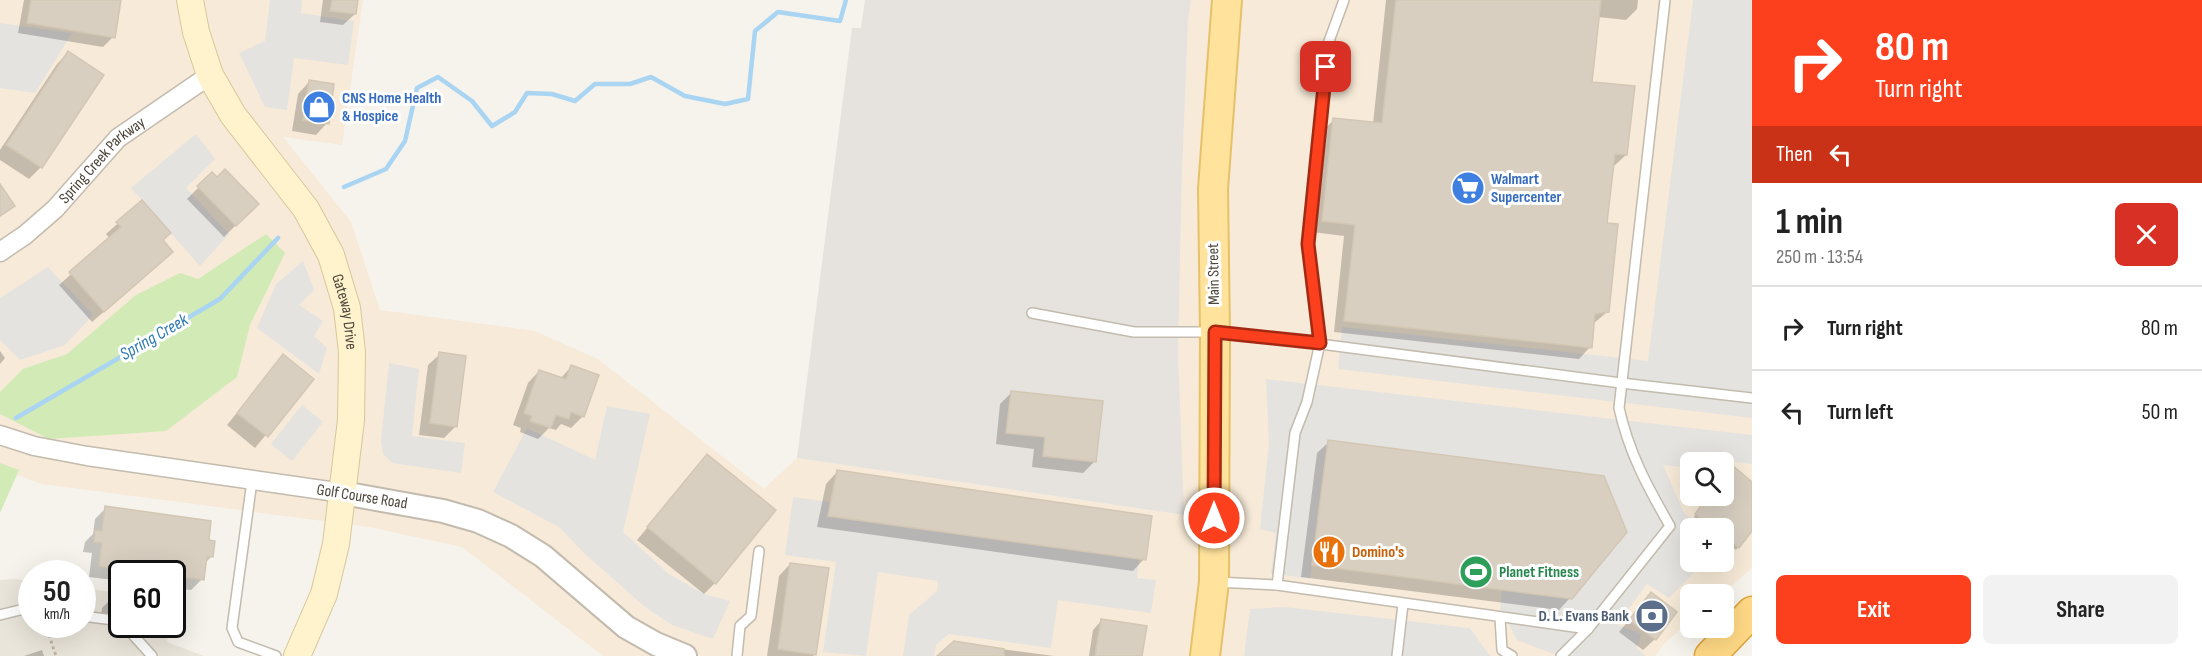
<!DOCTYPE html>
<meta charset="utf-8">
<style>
:root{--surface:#fff;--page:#f2f2f2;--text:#222;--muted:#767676;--line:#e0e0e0;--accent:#fc3f1d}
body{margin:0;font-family:"Sofia Sans Condensed",sans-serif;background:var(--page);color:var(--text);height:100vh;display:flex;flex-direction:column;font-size:22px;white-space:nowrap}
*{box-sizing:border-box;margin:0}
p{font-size:20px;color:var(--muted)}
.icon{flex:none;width:33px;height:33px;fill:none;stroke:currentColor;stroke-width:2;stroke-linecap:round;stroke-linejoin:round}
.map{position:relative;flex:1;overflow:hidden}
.drawer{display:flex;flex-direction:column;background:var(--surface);width:450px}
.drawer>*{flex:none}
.guide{background:#fc3f1d;color:#fff;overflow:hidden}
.fabs{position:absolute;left:1680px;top:452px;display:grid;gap:12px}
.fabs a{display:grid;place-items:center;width:54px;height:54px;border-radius:9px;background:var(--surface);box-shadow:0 6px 24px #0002;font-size:30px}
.speed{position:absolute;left:18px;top:560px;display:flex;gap:12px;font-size:30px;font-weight:700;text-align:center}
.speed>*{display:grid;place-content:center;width:78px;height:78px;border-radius:50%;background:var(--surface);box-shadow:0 6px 24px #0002;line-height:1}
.speed small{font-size:15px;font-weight:400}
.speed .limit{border:3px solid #111;border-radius:9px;background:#fff;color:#111}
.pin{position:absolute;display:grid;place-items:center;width:51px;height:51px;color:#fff;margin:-26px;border-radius:12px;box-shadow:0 3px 9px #0006}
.me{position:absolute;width:66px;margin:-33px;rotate:0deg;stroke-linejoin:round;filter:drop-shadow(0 0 4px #0008)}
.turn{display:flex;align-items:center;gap:21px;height:126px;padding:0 24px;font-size:27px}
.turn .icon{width:78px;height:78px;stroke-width:2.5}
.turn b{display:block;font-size:42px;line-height:51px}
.then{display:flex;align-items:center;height:57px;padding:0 24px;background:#0003;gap:12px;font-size:22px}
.round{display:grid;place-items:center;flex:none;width:63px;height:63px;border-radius:9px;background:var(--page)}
.head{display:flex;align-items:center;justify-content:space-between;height:102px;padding:0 24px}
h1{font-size:36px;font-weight:700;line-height:45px}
.cta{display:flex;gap:12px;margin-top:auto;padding:12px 24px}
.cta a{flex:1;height:69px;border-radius:9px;background:var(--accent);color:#fff;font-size:24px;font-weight:700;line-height:69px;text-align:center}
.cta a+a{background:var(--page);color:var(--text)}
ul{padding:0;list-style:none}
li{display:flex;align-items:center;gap:18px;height:84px;padding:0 24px;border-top:2px solid var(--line)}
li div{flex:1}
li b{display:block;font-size:22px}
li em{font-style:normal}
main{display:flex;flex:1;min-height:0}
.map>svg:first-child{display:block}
.residential{fill:#eae5da}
.commercial{fill:#f7ead8;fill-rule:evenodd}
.industrial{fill:#e6e2dd}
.green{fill:#d2eab5}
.parking{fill:#e5e3e0}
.shadow{fill:#0003}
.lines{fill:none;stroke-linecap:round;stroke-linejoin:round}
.stream{stroke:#a9d4f2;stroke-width:4.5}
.building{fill:#d8cfc1;stroke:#d3c7b4;stroke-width:1.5}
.service-casing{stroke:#c2bbae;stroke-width:12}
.minor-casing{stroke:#c2bbae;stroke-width:21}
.tertiary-casing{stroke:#c2bbae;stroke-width:26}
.secondary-casing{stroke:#d6c79b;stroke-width:28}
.primary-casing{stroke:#e6c16a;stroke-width:32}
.trunk-casing{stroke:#e0a43c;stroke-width:33}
.path{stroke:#c4b79f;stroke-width:3;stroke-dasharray:3 3;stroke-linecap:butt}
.service{stroke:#fff;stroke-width:9}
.minor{stroke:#fff;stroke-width:18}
.tertiary{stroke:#fff;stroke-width:22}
.secondary{stroke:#fff3cd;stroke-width:26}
.primary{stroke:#ffe39c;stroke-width:28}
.trunk{stroke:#ffd985;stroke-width:30}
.route-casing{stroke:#a42913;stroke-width:15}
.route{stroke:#fc3f1d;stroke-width:10}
.labels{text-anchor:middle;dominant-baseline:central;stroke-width:6;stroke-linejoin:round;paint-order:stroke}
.shop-label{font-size:16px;font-weight:bold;fill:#366cbe;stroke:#fff;text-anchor:start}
.street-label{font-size:16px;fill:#4b4439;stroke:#fff}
.food-label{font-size:16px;font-weight:bold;fill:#c56008;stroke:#fff;text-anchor:start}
.leisure-label{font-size:16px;font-weight:bold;fill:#27864d;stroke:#fff;text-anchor:start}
.service-label{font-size:16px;font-weight:bold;fill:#4e5e75;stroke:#fff;text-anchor:end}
.water-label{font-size:18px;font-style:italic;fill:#2e7ab2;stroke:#fff}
</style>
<main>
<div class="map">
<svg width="1752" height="656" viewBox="0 0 1752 656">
<rect width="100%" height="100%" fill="#f6f3ec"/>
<!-- residential -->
<polygon class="residential" points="13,579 31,581 32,624 82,624 83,588 121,593 122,624 170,624 167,642 204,656 0,656 0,580"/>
<!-- commercial -->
<path class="commercial" d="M0,0H363L342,145L283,137L351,222L380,310L535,331L598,359L764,489L797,458L1183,515L1178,352L1182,173L1188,21L1191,0H1752V568L1722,594H1690V621L1664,644L1655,656H603L462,547L369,527L42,484L0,469ZM1690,462H1724V495H1690ZM1690,528H1724V561H1690Z"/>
<!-- industrial -->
<polygon class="industrial" points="865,0 1191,0 1188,21 1182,173 1178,352 1184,515 797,458 852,28 861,28"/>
<!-- green -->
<g class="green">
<polygon points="266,234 285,253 250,325 237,377 166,431 49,439 0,414 0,392 23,369 67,354 136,295 180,273 198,279"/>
<polygon points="0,463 19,470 0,513"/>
</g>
<!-- parking -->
<g class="parking">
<polygon points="270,0 302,0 301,13 354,21 348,65 294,58 287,110 265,107 239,53 265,41"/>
<polygon points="1693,0 1752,0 1752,418 1338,369 1342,327 1648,361"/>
<polygon points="0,23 72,33 35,93 0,88"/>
<polygon points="196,134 215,159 186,188 229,234 200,266 131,188"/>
<polygon points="303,261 314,290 299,305 323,321 314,336 327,348 319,374 257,328 276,284"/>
<polygon points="48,267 93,315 65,345 20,360 0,340 0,298"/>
<polygon points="389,363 419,369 412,436 465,443 461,473 392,463 383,454 381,441"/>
<polygon points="1266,379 1752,435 1752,464 1712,459 1711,462 1690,462 1690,468 1663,465 1684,513 1704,528 1690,528 1690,561 1705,561 1669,598 1647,584 1617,624 1642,634 1637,648 1645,656 1559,656 1517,640 1500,608 1502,590 1572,599 1626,532 1604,476 1329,440 1310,579 1271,573 1276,533 1260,529 1269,443"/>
<polygon points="302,405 323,422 292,461 271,444"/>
<polygon points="607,406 650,414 623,532 669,574 704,594 730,601 713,639 672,625 645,607 585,554 559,527 493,492 527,428 595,460"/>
<polygon points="793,497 830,502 828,516 1139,559 1137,578 1156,580 1151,613 1058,600 1051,648 949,634 936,645 934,656 903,656 909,615 937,591 938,581 878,572 866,656 823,652 836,562 785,555"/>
<polygon points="1284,607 1470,628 1490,656 1244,656 1250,609"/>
</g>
<!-- shadow -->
<g class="shadow">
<polygon points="24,0 119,0 113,37 103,47 18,33"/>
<polygon points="323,0 357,0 355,14 343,25 320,22"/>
<polygon points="1386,0 1638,0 1637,9 1626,20 1598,17 1591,83 1626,155 1614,166 1612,166 1606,224 1607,312 1593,324 1590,347 1579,359 1334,332 1344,236 1312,232 1322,131 1334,120 1373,124"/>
<polygon points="68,53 102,75 41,167 29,179 0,160 0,150 57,64"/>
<polygon points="309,82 327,123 316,135 292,131 298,94"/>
<polygon points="212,174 257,204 224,237 187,199"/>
<polygon points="142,202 161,240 160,263 92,322 59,285 110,239 106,234"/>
<polygon points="0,351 5,358 0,364"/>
<polygon points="440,354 456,426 444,438 419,435 428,365"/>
<polygon points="283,356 312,379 255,448 227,425"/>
<polygon points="571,367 583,416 571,428 561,424 556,430 549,428 538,439 520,432 521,428 513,425 528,383 539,371 560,379"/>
<polygon points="1012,392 1094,462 1083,473 1032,467 1034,449 996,444 1000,404"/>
<polygon points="1329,442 1570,598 1559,610 1301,577 1317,453"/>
<polygon points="707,456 715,583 704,594 637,540"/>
<polygon points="1730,469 1752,483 1752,529 1736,550 1724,540 1724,528 1708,528 1694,517 1710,495 1724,495 1724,477"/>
<polygon points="837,472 1144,559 1133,571 817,527 826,484"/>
<polygon points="106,508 207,541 212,556 205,563 202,579 191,590 172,588 172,573 122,573 122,581 89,577 92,553 83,552 85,542 93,534 95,519"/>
<polygon points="790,564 815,654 813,656 767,656 779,576"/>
<polygon points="1651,594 1655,639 1643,650 1619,632"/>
<polygon points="113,597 122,599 122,624 161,624 156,629 100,622 102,608"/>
<polygon points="1101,621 1140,656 1089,656 1093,630"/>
<polygon points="955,643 1054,656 940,656"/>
<polygon points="42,650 44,656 24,656"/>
</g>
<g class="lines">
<!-- stream -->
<g class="stream">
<polyline points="344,187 386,169 405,141 417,88 438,77 472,101 492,126 515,112 527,93 552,94 575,101 595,84 630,84 651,77 685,96 725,104 748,99 755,31 778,12 840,21 846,0"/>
<polyline points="16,418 220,299 278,238"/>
</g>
</g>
<!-- building -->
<g class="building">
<polygon points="31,0 121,0 115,38 27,23"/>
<polygon points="332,0 358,0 356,14 330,11"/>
<polygon points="1396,0 1601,0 1592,82 1635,86 1627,155 1615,154 1607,223 1618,224 1609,312 1595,314 1592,348 1344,321 1355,225 1322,221 1333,118 1382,123"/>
<polygon points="68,51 104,75 42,168 6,145"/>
<polygon points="309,80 334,84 329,124 303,120"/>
<polygon points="225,169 259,204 236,226 197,186 212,172 217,177"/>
<polygon points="0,184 15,206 0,216"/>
<polygon points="142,200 171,233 163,240 173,252 104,312 69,272 121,227 116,222"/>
<polygon points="439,352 466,356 457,427 430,423"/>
<polygon points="283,354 314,379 268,437 237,413"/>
<polygon points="571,365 599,375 584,417 571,412 569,419 556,415 551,428 530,421 532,416 524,413 539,370 566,379"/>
<polygon points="1011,391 1103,401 1096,462 1043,456 1045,437 1006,433"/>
<polygon points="1328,440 1604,476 1627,532 1572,599 1312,565"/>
<polygon points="707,454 776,510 716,584 647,527"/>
<polygon points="1732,465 1752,482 1752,531 1739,548 1724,536 1724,528 1713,528 1695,514 1709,495 1724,495 1724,476"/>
<polygon points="837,470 1152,516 1146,560 828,516"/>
<polygon points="105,506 211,521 209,540 215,541 213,557 207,556 204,580 172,576 172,573 140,573 99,566 102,543 94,542 95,530 102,531"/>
<polygon points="790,563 829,568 816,655 778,649"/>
<polygon points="1651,592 1677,612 1656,640 1629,620"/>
<polygon points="1101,619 1147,626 1142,656 1095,656"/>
<polygon points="954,641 1004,649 1004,656 937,656"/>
</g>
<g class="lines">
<!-- service casing -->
<g class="service-casing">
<g id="service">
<polyline points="1032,313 1134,332 1215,332 1259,336 1621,383 1752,398"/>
<polyline points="252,481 232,628 238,642 276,656"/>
<polyline points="1216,582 1277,585 1588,629"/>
<polyline points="1277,585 1295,433 1307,402 1320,343 1308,244 1328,44 1344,0"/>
<polyline points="0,615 24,609 32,609"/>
<polyline points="82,616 114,620 126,627 152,656"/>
<polyline points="1500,618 1502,650 1512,656"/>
<polyline points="737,656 740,626 751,616 759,551"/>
<polyline points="1397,656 1403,604"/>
<path d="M1561,656L1588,629L1670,526C1647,486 1629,453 1619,408L1665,0"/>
</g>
</g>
<!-- minor casing -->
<g class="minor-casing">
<g id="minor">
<path id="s1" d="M0,252L25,235L55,209L118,138L210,75"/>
<polyline points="0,435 34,446 87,456 343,493"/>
</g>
</g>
<!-- tertiary casing -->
<g class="tertiary-casing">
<polyline id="tertiary" points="343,493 443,511 478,521 511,536 543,556 626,627 656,644 685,656"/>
</g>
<!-- secondary casing -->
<g class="secondary-casing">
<g id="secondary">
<path id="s2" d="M190,0L196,32L210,75L233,115L306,209L331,255L347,308L352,352L351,420L336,544L324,594L297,656"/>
</g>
</g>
<!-- primary casing -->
<g class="primary-casing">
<polyline id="primary" points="1205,656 1214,582 1215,332 1213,189 1227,0"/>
</g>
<!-- trunk casing -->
<g class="trunk-casing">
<polyline id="trunk" points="1710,656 1752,612"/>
</g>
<!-- path -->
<polyline class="path" points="49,635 56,656"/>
<!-- service -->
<use href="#service" class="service"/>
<!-- minor -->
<use href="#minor" class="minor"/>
<!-- tertiary -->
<use href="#tertiary" class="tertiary"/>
<!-- secondary -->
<use href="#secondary" class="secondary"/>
<!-- primary -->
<use href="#primary" class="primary"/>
<!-- trunk -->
<use href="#trunk" class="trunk"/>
</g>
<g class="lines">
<!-- route casing -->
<g class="route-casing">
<polyline id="route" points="1214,518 1215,332 1320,343 1308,244 1326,67"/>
</g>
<!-- route -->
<use href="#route" class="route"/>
</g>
<!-- icons -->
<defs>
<g id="shop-disc" transform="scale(1.725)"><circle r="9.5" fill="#3f7fe0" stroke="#fff"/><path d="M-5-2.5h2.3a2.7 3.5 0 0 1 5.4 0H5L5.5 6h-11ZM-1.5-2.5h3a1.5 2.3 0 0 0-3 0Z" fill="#fff"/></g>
<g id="supermarket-disc" transform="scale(1.725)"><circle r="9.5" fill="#3f7fe0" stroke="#fff"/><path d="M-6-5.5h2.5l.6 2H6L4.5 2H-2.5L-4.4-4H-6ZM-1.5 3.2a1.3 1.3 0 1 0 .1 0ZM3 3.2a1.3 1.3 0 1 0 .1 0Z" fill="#fff"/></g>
<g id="restaurant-disc" transform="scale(1.725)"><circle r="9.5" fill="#e8710a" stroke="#fff"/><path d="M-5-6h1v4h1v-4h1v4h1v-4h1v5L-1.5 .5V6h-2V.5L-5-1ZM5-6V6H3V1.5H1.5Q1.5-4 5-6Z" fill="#fff"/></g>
<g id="stadium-disc" transform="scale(1.725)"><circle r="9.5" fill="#2e9e5b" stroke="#fff"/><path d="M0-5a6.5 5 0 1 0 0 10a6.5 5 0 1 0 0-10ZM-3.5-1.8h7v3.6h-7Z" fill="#fff"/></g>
<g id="bank-disc" transform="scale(1.725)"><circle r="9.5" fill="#5c6f8a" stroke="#fff"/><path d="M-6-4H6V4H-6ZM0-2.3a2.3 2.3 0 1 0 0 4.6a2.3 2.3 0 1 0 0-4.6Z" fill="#fff"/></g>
</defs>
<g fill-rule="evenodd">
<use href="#shop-disc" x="319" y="107"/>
<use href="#supermarket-disc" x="1468" y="188"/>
<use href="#restaurant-disc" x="1329" y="552"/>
<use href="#stadium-disc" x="1476" y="572"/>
<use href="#bank-disc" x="1652" y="616"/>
</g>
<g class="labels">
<!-- shop labels -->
<g class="shop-label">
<text x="342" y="98">CNS Home Health<tspan x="342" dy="18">&amp; Hospice</tspan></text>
<text x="1491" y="179">Walmart<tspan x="1491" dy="18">Supercenter</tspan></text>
</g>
<!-- street labels -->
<g class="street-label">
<text stroke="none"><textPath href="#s1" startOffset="138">Spring Creek Parkway</textPath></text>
<text transform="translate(1214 274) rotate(-91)">Main Street</text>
<text stroke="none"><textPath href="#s2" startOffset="354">Gateway Drive</textPath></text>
<text transform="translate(362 497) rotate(9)">Golf Course Road</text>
</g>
<!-- food labels -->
<g class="food-label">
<text x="1352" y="552">Domino's</text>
</g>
<!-- leisure labels -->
<g class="leisure-label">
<text x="1499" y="572">Planet Fitness</text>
</g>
<!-- service labels -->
<g class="service-label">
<text x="1629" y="616">D. L. Evans Bank</text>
</g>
<!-- water labels -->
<g class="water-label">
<text transform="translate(154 337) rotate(-30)">Spring Creek</text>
</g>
</g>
</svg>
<div class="fabs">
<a><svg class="icon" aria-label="search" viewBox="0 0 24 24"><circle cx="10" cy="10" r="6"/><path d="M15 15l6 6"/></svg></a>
<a>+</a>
<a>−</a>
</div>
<div class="speed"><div>50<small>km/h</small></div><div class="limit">60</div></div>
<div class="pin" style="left:1326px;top:67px;background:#d93025"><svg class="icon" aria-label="arrive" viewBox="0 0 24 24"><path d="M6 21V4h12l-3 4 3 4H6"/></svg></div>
<svg class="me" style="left:1214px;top:518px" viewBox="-20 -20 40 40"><circle r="17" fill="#fc3f1d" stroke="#fff" stroke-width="3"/><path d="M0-11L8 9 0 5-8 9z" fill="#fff"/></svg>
</div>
<section class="drawer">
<div class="guide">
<div class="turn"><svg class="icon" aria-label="right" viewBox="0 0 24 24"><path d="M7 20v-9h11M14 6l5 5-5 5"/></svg><div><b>80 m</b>Turn right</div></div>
<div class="then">Then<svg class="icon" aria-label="left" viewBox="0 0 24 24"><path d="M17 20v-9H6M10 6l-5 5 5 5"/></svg></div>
</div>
<div class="head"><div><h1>1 min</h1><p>250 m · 13:54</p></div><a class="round" style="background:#d93025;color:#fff"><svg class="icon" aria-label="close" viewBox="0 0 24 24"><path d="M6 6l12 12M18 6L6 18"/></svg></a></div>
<ul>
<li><svg class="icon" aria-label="right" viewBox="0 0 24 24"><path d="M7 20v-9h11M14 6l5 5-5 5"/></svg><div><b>Turn right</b></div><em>80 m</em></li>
<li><svg class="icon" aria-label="left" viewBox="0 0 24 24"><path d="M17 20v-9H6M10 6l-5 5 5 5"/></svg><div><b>Turn left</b></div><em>50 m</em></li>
</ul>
<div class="cta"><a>Exit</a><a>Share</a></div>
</section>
</main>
